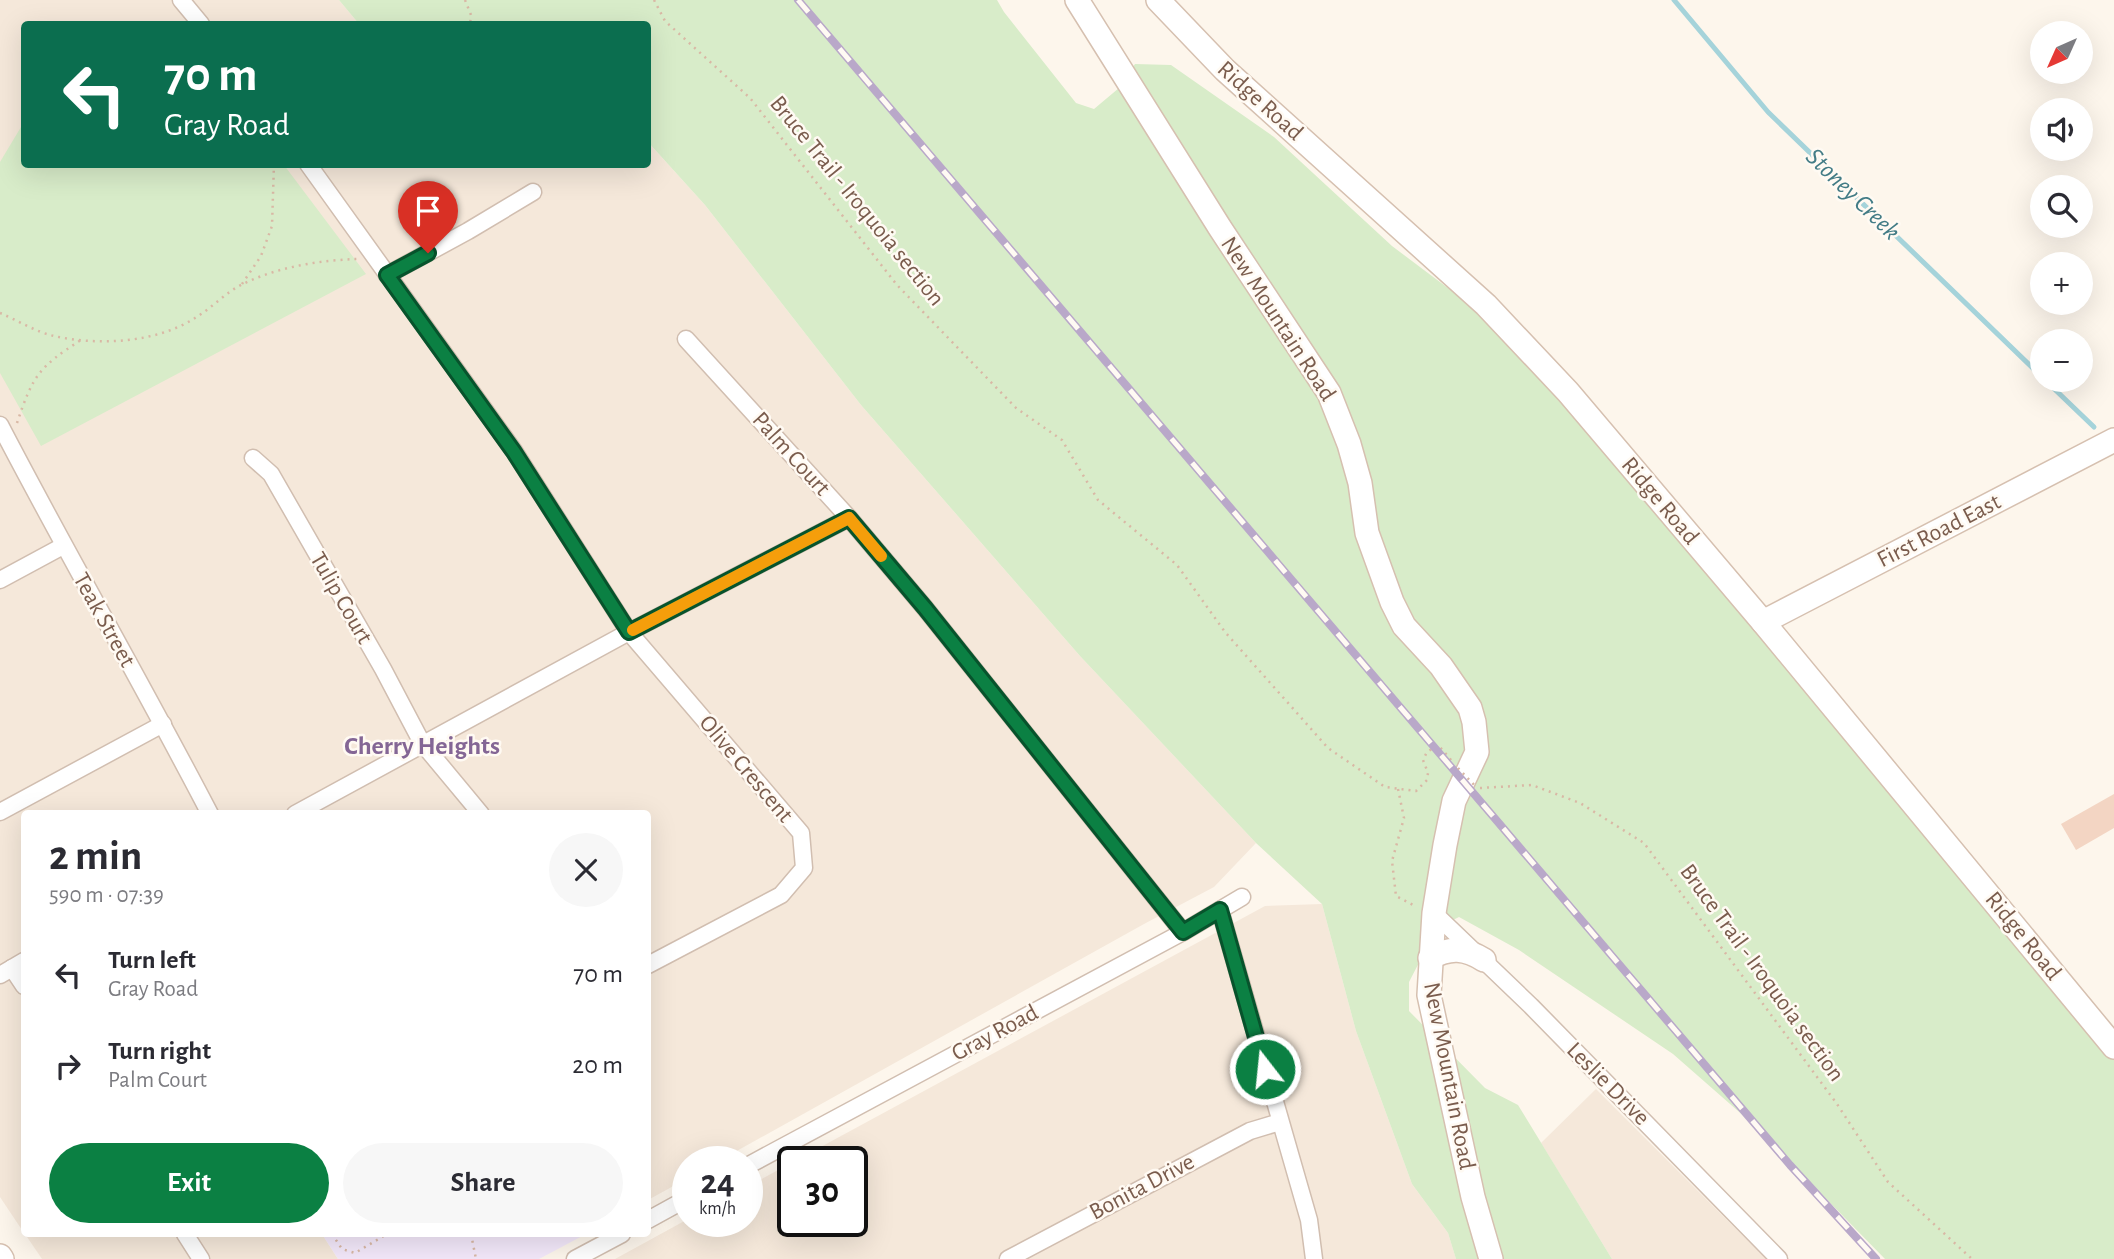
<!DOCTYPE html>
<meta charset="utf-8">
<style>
:root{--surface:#fff;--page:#f7f7f7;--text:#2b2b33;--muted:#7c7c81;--accent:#0b8043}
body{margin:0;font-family:"Alegreya Sans",sans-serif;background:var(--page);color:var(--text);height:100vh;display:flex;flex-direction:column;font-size:26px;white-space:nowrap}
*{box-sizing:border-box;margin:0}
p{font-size:23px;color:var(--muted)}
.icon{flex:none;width:38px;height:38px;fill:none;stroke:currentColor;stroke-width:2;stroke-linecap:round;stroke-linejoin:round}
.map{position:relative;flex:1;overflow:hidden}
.details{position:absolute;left:21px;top:810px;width:630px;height:427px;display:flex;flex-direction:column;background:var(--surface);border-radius:7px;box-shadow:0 7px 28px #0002}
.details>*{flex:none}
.hud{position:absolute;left:21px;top:21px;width:630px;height:147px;border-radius:7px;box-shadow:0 7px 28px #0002;background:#0b6e4f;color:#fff;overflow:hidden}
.needle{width:46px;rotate:225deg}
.tools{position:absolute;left:2030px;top:21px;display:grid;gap:14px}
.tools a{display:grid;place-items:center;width:63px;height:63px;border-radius:50%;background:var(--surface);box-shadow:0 7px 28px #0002;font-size:35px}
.speed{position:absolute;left:672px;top:1146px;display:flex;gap:14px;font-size:35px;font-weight:700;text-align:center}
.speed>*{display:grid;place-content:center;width:91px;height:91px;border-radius:50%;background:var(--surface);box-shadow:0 7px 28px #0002;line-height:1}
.speed small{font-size:18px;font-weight:400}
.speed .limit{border:4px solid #111;border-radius:10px;background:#fff;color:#111}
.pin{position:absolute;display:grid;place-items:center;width:60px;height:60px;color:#fff;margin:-72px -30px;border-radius:50% 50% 50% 0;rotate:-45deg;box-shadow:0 0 7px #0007}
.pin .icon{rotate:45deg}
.me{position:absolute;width:77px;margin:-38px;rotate:344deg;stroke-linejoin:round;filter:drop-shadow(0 0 5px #0008)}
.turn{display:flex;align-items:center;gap:24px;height:147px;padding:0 28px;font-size:32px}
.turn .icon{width:91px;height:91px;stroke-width:2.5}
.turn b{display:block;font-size:49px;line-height:60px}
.round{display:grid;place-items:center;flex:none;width:74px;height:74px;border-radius:37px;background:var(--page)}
.headline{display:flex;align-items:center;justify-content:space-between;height:119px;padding:0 28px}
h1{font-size:42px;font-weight:700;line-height:52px}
.button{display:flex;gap:14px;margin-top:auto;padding:14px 28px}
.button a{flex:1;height:80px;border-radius:42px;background:var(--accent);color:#fff;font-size:28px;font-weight:700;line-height:80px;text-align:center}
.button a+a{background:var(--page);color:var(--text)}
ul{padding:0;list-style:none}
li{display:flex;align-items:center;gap:21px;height:91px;padding:0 28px}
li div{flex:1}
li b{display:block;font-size:26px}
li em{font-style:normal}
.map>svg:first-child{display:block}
.residential{fill:#f5e8da}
.education{fill:#f3e8fa}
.green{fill:#d8ecc9}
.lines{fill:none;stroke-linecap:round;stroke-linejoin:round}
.stream{stroke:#a5d3da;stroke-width:5}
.building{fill:#f3d5c3}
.street-casing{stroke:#d1beb0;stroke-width:19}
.secondary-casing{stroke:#d6c0b0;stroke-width:26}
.path{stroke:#d9b8a5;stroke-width:2.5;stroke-dasharray:2 5;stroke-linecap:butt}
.street{stroke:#fff;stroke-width:16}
.secondary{stroke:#fff;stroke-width:23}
.rail-casing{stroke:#b9a8c9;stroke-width:8}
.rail{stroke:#fffaf3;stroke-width:5;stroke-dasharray:16;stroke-linecap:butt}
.path-bridge{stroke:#d9b8a5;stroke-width:2.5;stroke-dasharray:2 5;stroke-linecap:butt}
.route-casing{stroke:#07532c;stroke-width:18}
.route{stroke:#0b8043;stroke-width:12}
.slow{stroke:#f59e0b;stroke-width:12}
.labels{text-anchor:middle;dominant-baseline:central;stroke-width:5;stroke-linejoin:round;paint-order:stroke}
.street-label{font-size:24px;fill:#7a5c4d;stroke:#fffaf3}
.water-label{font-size:26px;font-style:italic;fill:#437c86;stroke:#fffaf3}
.neighbourhood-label{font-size:26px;font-weight:bold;fill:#846695;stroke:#fffaf3}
</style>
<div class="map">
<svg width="2114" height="1259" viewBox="0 0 2114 1259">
<rect width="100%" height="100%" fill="#fdf6ec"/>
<!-- residential -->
<g class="residential">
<polygon points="0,0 339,0 359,24 24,24 24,164 648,164 648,142 705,205 861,405 1080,656 1256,843 1214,887 1144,924 717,1162 688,1162 688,1178 648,1200 648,814 24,814 24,1233 0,1197"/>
<polygon points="1322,904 1356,1031 1412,1184 1448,1233 1456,1259 615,1259 688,1219 688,1222 747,1222 747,1187 793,1162 793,1222 852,1222 852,1162 793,1162 1265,906"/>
<polygon points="1596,1089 1766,1259 1612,1259 1541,1143"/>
<polygon points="25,1234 322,1234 338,1259 42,1259"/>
</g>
<!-- education -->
<polygon class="education" points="322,1234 586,1234 539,1259 338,1259"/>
<!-- green -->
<g class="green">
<polygon points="339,0 997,0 1004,12 1076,103 1094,109 1119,88 1135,64 1171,65 1274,137 1392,246 1533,352 2114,1051 2114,1259 1885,1259 1754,1125 1673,1054 1519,950 1459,917 1437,928 1409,982 1409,1011 1485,1088 1518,1105 1612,1259 1456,1259 1448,1233 1412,1184 1356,1031 1322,904 1256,843 1080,656 861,405 705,205 648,142 648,24 359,24"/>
<polygon points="24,122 24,164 284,165 366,274 41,446 0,373 0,162"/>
</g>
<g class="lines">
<!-- stream -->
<g class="stream">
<polyline points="1674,0 1768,112 2042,377"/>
<polyline points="2045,380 2094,427"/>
</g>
</g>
<!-- building -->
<polygon class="building" points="2114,794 2114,828 2076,850 2061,824"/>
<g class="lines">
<!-- street casing -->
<g class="street-casing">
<g id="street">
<polyline points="181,0 201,24"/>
<polyline points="308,164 514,451 629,632 801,833 804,868 781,895 648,965"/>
<polyline points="387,275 468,231 533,192"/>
<polyline points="686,339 849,518 925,608 1183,932"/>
<path d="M0,425C68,556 142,683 210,814"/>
<polyline points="253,458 271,474 383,669 422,743 481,814"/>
<polyline points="0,580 63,546"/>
<polyline points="0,812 163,724"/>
<polyline points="295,814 629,632 849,518"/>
<polyline points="1220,910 1309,1220 1314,1259"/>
<polyline points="1434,913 1531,1006 1779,1259"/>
<polyline points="12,968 24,986"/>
<polyline points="0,975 24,961"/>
<polyline points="747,1166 1183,932 1242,897"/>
<polyline points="648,1220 688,1198"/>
<polyline points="185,1234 201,1259"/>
<polyline points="575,1259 622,1234"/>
<polyline points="1008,1259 1250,1131 1280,1122"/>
</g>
</g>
<!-- secondary casing -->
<g class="secondary-casing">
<g id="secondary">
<polyline points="1077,0 1220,228 1329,393 1349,444 1360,483 1367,533 1392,602 1404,626 1441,666 1470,708 1474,722 1477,752 1454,801 1445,845 1434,913 1429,995 1473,1197 1491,1259"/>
<polyline points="1158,0 1225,70 1486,305 1568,392 1763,622 2114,1047"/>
<polyline points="1763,622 2114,440"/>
<path d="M1430,958C1450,947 1465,948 1484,960"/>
<polyline points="0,1256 2,1259"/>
</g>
</g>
<!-- path -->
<g class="path">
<polyline points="465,0 471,15 470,24"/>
<polyline points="654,0 665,21 750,98 897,285 1016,408 1062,440 1098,500 1177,565 1225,632 1328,748 1385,787 1416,791 1427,780 1428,773 1423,760 1427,752 1438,745 1452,761"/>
<polyline points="242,284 261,256 272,226 274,164"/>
<path d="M0,313C17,320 36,332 54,336C99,346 156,343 195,318C212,308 226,292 243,284C277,267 321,260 358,259"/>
<path d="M17,423C33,375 39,367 81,340"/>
<polyline points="1480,788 1532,785 1580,803 1644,843 1837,1104 1888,1182 1972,1259"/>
<polyline points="1398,789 1404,818 1392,861 1396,896 1415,906"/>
<polyline points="332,1234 342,1249 355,1253 387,1234"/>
<polyline points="471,1234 476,1259"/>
</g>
<!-- street -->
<use href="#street" class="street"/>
<!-- secondary -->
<use href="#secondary" class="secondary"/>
<!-- rail casing -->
<g class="rail-casing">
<polyline id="rail" points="798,0 1790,1165 1876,1259"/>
</g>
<!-- rail -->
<use href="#rail" class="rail"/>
<!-- path-bridge -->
<polyline class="path-bridge" points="1458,768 1477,788"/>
</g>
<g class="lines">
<!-- route casing -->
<g class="route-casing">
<polyline id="route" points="428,253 387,275 514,452 629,632 849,518 925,608 1183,932 1220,910 1265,1069"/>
</g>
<!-- route -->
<use href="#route" class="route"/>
<!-- slow -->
<polyline class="slow" points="633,630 849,518 881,556"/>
</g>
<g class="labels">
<!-- street labels -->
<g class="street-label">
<text transform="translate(1260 101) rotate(42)">Ridge Road</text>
<text transform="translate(857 201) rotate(51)">Bruce Trail - Iroquoia section</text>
<text transform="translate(1278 319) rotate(57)">New Mountain Road</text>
<text transform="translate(791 454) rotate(48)">Palm Court</text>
<text transform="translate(1660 501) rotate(50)">Ridge Road</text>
<text transform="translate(1939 531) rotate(-27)">First Road East</text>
<text transform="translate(341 598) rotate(60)">Tulip Court</text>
<text transform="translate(104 620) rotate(61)">Teak Street</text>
<text transform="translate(746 769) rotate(50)">Olive Crescent</text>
<text transform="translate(2023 936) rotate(51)">Ridge Road</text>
<text transform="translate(1762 973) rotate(54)">Bruce Trail - Iroquoia section</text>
<text transform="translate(995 1033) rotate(-28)">Gray Road</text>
<text transform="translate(1449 1076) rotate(79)">New Mountain Road</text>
<text transform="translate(1608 1084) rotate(45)">Leslie Drive</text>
<text transform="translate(1142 1187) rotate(-28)">Bonita Drive</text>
</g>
<!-- water labels -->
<g class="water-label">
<text transform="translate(1853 194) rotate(44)">Stoney Creek</text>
</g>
<!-- neighbourhood labels -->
<g class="neighbourhood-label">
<text x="422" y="746">Cherry Heights</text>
</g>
</g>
</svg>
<div class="tools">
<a><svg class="needle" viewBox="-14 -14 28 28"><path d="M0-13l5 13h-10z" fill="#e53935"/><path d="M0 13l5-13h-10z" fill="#7c7c81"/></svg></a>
<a><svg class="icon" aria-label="sound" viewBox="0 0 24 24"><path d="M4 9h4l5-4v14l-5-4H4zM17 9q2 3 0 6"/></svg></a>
<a><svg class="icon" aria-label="search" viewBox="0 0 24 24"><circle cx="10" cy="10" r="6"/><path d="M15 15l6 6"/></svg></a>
<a>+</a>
<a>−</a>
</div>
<div class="speed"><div>24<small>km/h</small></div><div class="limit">30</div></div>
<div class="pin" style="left:428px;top:253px;background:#d93025"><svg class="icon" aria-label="arrive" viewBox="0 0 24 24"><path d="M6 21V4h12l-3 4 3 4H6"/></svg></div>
<svg class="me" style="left:1265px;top:1069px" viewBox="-20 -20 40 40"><circle r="17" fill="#0b8043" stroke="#fff" stroke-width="3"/><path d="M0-11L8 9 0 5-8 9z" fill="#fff"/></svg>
<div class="hud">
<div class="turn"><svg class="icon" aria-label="left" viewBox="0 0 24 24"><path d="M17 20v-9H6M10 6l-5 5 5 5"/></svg><div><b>70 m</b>Gray Road</div></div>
</div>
<section class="details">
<div class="headline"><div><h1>2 min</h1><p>590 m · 07:39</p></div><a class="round"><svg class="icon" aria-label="close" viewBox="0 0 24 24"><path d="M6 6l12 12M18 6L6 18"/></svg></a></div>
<ul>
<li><svg class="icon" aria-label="left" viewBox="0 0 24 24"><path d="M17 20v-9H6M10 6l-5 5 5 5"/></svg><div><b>Turn left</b><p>Gray Road</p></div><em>70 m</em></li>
<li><svg class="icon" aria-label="right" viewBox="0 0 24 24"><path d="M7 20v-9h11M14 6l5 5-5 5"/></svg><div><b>Turn right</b><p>Palm Court</p></div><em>20 m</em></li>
</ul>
<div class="button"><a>Exit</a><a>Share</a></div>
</section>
</div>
